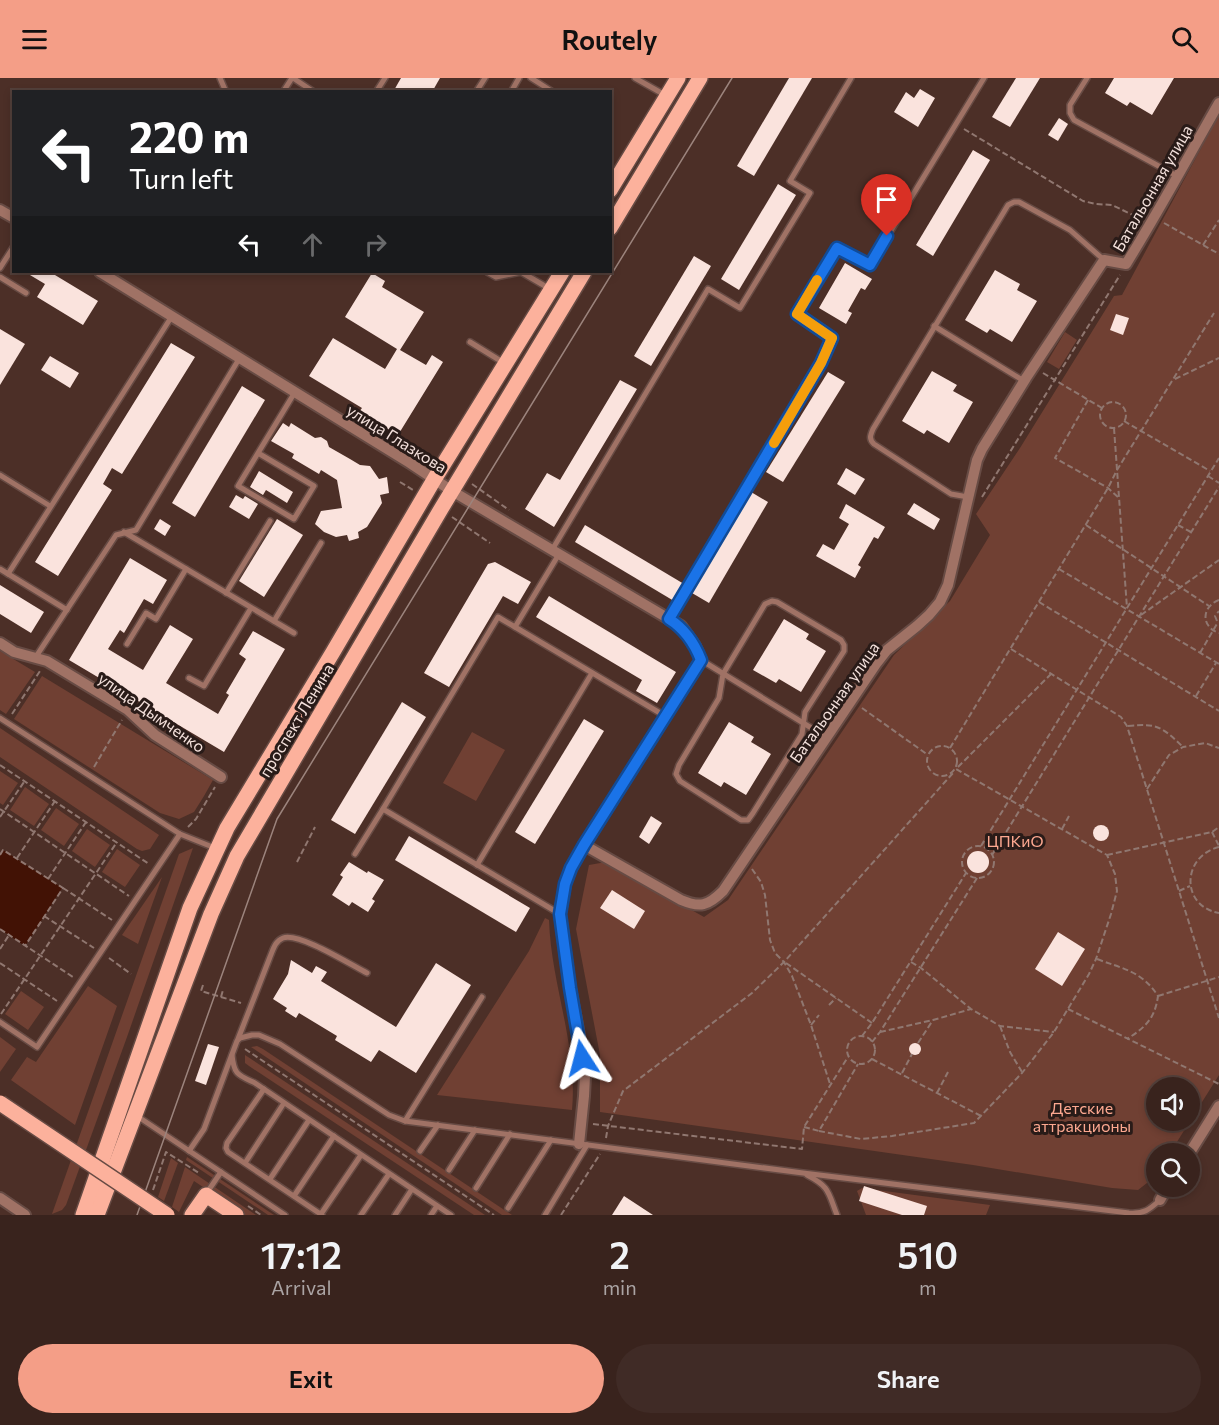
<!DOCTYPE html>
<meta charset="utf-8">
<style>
:root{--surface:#39231d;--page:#402b26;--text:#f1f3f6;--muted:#aba4a4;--line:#53403b;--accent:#f49e87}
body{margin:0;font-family:Commissioner,sans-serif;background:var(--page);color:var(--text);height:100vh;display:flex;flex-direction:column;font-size:22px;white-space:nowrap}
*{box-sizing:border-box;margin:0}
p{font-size:20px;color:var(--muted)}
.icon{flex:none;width:33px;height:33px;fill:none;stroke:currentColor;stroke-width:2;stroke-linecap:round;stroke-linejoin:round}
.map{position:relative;height:1137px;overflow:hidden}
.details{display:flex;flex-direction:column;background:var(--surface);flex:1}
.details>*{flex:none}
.banner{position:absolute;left:12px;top:12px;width:600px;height:183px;border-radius:0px;box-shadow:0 3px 9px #0003,0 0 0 2px var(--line);background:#202124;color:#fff;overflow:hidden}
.fabs{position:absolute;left:1146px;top:999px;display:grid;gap:12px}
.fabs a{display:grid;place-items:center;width:54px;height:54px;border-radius:50%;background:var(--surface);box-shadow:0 3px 9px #0003,0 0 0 2px var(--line);font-size:30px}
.pin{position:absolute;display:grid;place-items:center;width:51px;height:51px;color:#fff;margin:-62px -26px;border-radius:50% 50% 50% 0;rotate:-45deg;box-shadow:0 0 6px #0007}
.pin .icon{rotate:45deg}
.me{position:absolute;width:66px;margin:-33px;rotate:351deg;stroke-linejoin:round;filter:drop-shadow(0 0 4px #0008)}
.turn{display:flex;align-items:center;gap:21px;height:126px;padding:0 18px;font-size:27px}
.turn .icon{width:78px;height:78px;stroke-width:2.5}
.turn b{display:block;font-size:42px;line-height:51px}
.lanes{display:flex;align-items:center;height:57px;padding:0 18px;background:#0003;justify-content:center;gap:30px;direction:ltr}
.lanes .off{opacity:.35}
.eta{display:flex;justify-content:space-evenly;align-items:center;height:102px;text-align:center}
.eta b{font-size:36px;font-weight:600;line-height:42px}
.action{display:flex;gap:12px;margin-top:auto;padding:12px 18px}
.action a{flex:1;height:69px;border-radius:36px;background:var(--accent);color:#111;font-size:24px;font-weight:600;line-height:69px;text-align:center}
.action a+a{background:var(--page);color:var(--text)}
header{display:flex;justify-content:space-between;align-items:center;height:78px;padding:0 18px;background:var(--accent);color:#111;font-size:27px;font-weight:600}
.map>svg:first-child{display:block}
.green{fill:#704033;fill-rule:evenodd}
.water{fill:#421205}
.building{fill:#fae3dd}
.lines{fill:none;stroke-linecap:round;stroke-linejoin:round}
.service-casing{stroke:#674b44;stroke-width:8}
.minor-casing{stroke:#674b44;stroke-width:14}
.primary-casing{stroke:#674b44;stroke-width:18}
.path{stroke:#907770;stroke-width:2;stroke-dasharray:6 3;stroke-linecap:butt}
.service{stroke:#a07265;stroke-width:5}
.minor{stroke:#a07265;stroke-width:10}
.primary{stroke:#fcb19c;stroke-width:15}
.tram{stroke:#9c847d;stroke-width:1.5}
.primary-bridge-casing{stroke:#674b44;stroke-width:18;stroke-linecap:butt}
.primary-bridge{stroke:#fcb19c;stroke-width:15}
.route-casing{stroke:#114b97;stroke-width:15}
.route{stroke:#1a73e8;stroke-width:10}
.slow{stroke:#f59e0b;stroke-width:10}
.labels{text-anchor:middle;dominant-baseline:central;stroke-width:6;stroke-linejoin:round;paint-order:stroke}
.street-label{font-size:16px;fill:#f4e1dc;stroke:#291b18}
.park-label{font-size:16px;fill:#fda890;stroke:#291b18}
</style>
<header><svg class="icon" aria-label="menu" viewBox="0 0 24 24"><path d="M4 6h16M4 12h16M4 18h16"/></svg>Routely<svg class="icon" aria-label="search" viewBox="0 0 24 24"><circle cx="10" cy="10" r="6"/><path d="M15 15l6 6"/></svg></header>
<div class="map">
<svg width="1219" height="1137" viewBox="0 0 1219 1137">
<rect width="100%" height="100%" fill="#4c2f27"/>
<!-- green -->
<g class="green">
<path d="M1219,37V997L1170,1075L1156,1076V1098L1138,1112L1112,1110L973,1087L600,1034V977L576,851L589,787L606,784L704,839L728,822L894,577L950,523L990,457L976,436L1020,370L1114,218L1122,217ZM1156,1010H1190V1042H1156Z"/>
<polygon points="1065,254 1077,262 1059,291 1047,284"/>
<polygon points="0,573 35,594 6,636 0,632"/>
<polygon points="42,598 213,702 204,718 194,734 179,741 160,735 14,641"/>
<polygon points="0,650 159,757 150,771 142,773 137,771 0,679"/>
<polygon points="472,654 505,672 476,723 443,705"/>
<polygon points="0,693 18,705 3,727 0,725"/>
<polygon points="25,709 49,726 34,748 10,732"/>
<polygon points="56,730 79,746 64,768 41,752"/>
<polygon points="87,751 110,767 95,789 72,773"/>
<polygon points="193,770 127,959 66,1127 62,1132 52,1136 179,776"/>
<polygon points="117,771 140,787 125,809 102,794"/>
<polygon points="162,799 138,866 122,857"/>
<path d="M545,840L549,842C551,906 578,968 572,1032L437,1017L529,873Z"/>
<polygon points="88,908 117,928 75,1047 11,1002 27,979 36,984"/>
<polygon points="21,913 44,929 28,952 5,936"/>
<polygon points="0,959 16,971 0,994"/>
<polygon points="257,968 263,971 512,1137 502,1137 251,969"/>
<polygon points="245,977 485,1137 474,1137 249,988 245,985"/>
<polygon points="187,1079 274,1137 268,1137 186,1082"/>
<polygon points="171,1080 178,1085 164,1123 158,1119"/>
<polygon points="185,1089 256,1137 245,1137 194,1103 179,1134 172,1129"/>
<polygon points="862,1110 990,1127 986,1137 866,1137 857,1113"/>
</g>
<!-- water -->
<polygon class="water" points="3,772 62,810 25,868 0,851 0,777"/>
<!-- building -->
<g class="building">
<polygon points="401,0 440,0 432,14 393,14"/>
<polygon points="789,0 812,0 754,98 737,88"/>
<polygon points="1016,0 1040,0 1010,49 992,39"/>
<polygon points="1114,0 1174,0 1152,37 1130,24 1127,28 1105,15"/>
<polygon points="920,11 935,20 918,49 894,34 906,14 914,20"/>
<polygon points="1059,40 1068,46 1058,63 1048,57"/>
<polygon points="973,72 990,82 933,178 916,167"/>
<polygon points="778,106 796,117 739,212 721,201"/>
<polygon points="694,178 711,188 651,288 634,278"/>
<polygon points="845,185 872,201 865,212 861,210 848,233 852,235 846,246 819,230"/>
<polygon points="995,192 1020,206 1017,212 1037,223 1012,264 990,251 987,255 965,242"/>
<polygon points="25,194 50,194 98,223 83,247 37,219 45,206"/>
<polygon points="372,195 385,203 382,209 424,234 400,272 426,287 432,277 443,284 398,357 359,334 362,330 309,298 333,260 385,291 397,271 345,239"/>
<polygon points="1116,236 1129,240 1123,257 1110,252"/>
<polygon points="0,251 25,266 0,307"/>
<polygon points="171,265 195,279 122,396 112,390 103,406 112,412 58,498 35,484"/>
<polygon points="50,278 79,295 70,310 41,292"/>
<polygon points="932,293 957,307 953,313 973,324 949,365 927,352 924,356 902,343"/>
<polygon points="828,294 845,304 783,404 766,394"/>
<polygon points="620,302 637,311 554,449 525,431 547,395 560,402"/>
<polygon points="242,308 265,322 195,439 172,425"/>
<polygon points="283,345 289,349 291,345 315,360 321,359 327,363 329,369 350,381 360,387 370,388 379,401 387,399 389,415 380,417 382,425 367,449 358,454 359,460 349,463 347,457 336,459 324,454 315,446 321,433 342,430 337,402 321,392 319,396 292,380 294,376 271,363"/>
<polygon points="846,390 865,401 855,417 837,406"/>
<polygon points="259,393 293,414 287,425 266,412 263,417 250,409"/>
<polygon points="751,414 768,424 709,525 692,515"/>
<polygon points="236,417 243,421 245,418 258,426 249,441 229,429"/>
<polygon points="914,425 940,441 934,452 907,436"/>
<polygon points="846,426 885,449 878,461 874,459 858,487 861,489 855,500 816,478 823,466 834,472 849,446 839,440"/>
<polygon points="160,441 171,448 165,458 154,451"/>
<polygon points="277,441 303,457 264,519 239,503"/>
<polygon points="585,447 684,506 674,523 575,464"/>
<polygon points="130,480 167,502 153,526 144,521 124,555 120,552 108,571 143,592 170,547 193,561 166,605 218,636 229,617 226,615 246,581 239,576 253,553 285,571 224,674 69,582"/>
<polygon points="495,484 531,504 518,526 503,518 449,609 424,595 488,486"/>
<polygon points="0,507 44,534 31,555 0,536"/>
<polygon points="549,518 676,594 657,625 636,613 642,602 536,539"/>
<polygon points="784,541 809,556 806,561 826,573 801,614 779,601 776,605 753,592"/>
<polygon points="402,624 426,639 355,756 331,742"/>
<polygon points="584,641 604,653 535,766 515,754"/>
<polygon points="729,644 754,659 751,664 771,676 746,717 724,704 721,709 698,695"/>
<polygon points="651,738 662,745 649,766 639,759"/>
<circle cx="1101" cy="755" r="8"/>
<polygon points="409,758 530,830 516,854 395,782"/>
<circle cx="978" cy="784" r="11"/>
<polygon points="349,784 367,795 368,793 384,802 372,821 375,823 368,834 352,824 349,828 332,817 343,799 340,797"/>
<polygon points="612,812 645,833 634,851 600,830"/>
<polygon points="1058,854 1085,871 1062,908 1035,891"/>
<polygon points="291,882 312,895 316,888 327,894 321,903 396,949 436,885 471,907 416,995 379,972 371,984 335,962 337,958 299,935 296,940 285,933 287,930 273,921 288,896"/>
<circle cx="915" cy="971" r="6"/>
<polygon points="208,966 219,969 206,1007 195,1003"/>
<polygon points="864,1108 927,1128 924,1137 902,1137 859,1123"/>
<polygon points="624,1118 653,1137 612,1137"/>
</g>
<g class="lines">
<!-- service casing -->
<g class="service-casing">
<g id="service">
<polyline points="220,0 226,14"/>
<polyline points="293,0 314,14"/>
<polyline points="531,0 553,14"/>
<polyline points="635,0 665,17"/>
<polyline points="1087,0 1070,27 1070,35 1074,42 1177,98"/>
<polyline points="283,14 292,0"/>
<polyline points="376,14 385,0"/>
<polyline points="476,14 485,0"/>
<polyline points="511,14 519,0"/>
<polyline points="0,190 14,168"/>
<polyline points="487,194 496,199 521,194 550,211"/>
<polyline points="0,199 26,215"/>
<polyline points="934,248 1024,303"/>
<polyline points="470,264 504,285"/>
<polyline points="258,375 314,408 294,441 238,408 295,314"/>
<polyline points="0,397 50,428"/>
<path d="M968,419L951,416L874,366C869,361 870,358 873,351L1008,127L1014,124H1019L1070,152L1104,182"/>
<polyline points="124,454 294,555"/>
<polyline points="552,472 708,211 740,230 810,115 790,103 851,0"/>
<polyline points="559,476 515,549 498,539 383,731 560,836"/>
<polyline points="0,491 67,532"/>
<polyline points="8,496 172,238"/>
<polyline points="226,515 270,443"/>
<polygon points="772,523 777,524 841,562 844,567 844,573 805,634 802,656 753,735 748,742 741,742 680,703 676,696 679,687 719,620 723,596 765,526"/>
<polyline points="669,541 821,286 832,260 797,236 837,170 870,187 984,0"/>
<polyline points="274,543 321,465"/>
<polyline points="515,549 665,638"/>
<polyline points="127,566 146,535 156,541 186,491"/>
<polyline points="35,580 116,457 136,452 239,281"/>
<polyline points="701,582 826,659"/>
<polyline points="189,600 204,608 251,530"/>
<polyline points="0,640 180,756 215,770"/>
<polyline points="355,776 383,731"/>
<polyline points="477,787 592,595"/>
<polyline points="0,944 37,969 180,756"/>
<path d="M238,961L270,879C273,872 275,863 283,860C299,854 351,887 367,895"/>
<path d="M232,977C234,997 238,997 255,1005L451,1137"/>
<polyline points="264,1011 227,1065 226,1070 228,1074 322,1137"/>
<polyline points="137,1038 285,1137"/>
<polyline points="405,1043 482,919"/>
<path d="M189,1073L204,1051L237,963L240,960L252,957H259L280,966L389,1037L405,1043L803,1095L1129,1135C1144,1136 1149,1132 1160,1122"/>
<polyline points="420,1073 438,1047"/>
<polyline points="245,1085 284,1025"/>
<polyline points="449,1092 475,1052"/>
<path d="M807,1097C830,1109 828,1114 837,1137"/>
<polyline points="270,1101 309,1042"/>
<polyline points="476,1110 510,1056"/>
<polyline points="206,1116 221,1094"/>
<polyline points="294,1118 334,1058"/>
<polyline points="508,1130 551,1062"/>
<polyline points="321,1136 361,1077"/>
<polyline points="361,1137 389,1096"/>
<polyline points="395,1137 412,1111"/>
<polyline points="431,1137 437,1128"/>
<polyline points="545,1137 587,1067"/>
</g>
</g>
<!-- minor casing -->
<g class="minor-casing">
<g id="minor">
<polyline points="0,132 14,140"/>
<polyline points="100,194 410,385 452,413 681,548 695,568 701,582 584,767 571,790 565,806 560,836 570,910 579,957 585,998 584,1018 579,1066"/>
<polyline points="0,565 14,574 47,583 128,632 155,657 221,699"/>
<path d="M584,767L681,822C700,830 708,828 723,813L876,586L887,572L917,548L929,537L940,524L948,507L977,382L982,371L1026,300L1104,182L1126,186C1159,133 1188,79 1219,25"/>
<polyline points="1189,1076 1219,1028"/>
<polyline points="0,1120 25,1137"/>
<polyline points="1160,1122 1168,1108"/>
</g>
</g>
<!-- primary casing -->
<g class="primary-casing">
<g id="primary">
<polyline points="610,112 678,0"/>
<polyline points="610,150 700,0"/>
<polyline points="83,1137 190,830 227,750 333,574 435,400 562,194"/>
<polyline points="97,1137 211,836 237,778 441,431 584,194"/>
<polyline points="192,1137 206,1117 236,1137"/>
</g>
</g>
<!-- path -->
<g class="path">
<polyline points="964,51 1083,123 1096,126 1112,127 1139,140"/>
<polyline points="1164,145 1219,176"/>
<polyline points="1203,167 1219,142"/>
<polyline points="1043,295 1102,330"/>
<polyline points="1175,301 1219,280"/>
<polyline points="1088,322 1055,380 1108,410 1119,420"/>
<circle cx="1113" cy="337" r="13"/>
<polyline points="1124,343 1210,393"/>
<polyline points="1114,350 1127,530"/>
<polyline points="418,371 432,380"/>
<polyline points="1208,398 1219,405"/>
<polyline points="400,404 413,412"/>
<polyline points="472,406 509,432"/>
<polyline points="982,419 1120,197"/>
<polyline points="452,439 490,465"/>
<polyline points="1086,447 1209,528"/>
<polyline points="1178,447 1191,454"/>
<polyline points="1059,491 1219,586"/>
<path d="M1219,522C1201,529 1201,549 1219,555"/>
<polyline points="1039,524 1219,633"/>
<polyline points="1141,537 1219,482"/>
<polyline points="1217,543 1215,538 1219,533"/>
<polyline points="1011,571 1121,639 1127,648 1219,940"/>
<polyline points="1200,575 1218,544"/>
<polyline points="1196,618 1216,585"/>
<polyline points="862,630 928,677"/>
<polyline points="12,636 40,593"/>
<path d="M1128,648C1158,645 1162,649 1183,669"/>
<circle cx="942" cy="683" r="15"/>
<polyline points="950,670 1108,410 1117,392 1214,235"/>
<polyline points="0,687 149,786"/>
<polyline points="94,689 122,642"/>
<polyline points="1147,711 1169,677 1183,669 1205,665 1219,670"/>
<polyline points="0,731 129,818"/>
<polyline points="0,739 24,704"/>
<polyline points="188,749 196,741 215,709"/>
<polyline points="1062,751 1069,738"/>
<polyline points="1212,754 1219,768"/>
<polyline points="981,768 1219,380"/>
<circle cx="978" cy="784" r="16"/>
<path d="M1219,769C1182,778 1180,828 1219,835"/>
<polyline points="0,777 3,772 63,810 25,868"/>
<polyline points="992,777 1219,409"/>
<polyline points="1107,777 1212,754 1219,749"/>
<polyline points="17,780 55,723"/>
<polyline points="297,784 315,749"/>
<polyline points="752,791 761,804 765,817 770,862 775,875 784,884 792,898 811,947 830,1006"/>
<polyline points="48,801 86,744"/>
<polyline points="63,810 112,842"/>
<polyline points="1179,813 1190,808"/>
<polyline points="44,838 94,870"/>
<polyline points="0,851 73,899"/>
<polyline points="0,871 9,857"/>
<polyline points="109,880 131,896"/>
<path d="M1097,881C1123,891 1142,893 1158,918C1155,940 1146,949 1127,961"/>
<polyline points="911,884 921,890 971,931 1000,948 1054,954"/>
<polyline points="0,885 57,923"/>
<polyline points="786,885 872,945"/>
<polyline points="203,907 201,913 241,925"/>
<polyline points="1158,918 1219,899"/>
<polyline points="221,919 223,912"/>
<polyline points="829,927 836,920"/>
<polyline points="1068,931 1219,1006"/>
<polyline points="1,936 117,764"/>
<polyline points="811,947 819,937"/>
<polyline points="1000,948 1010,974 1022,994"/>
<polyline points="880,954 933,942 971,931"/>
<polyline points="862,958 872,945 966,795"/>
<circle cx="861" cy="972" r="14"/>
<polyline points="872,964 880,954 977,800"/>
<polyline points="918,965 933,942"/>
<polyline points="245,971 494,1137"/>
<polyline points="872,981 981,1038"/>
<polyline points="902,995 912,976"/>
<polyline points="937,1015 948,994"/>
<polyline points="593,1046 802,1071 804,1049 848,979"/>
<polyline points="804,1049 819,1053 858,986"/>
<polyline points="819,1053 861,1061 892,1058 974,1045 1022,995 1054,954 1089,896 1096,881 1111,836 1117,813 1115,796 1107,777 956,691 1051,596"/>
<polyline points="606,1060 608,1048 623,1013 752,915 784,884 953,695"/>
<polyline points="153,1112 166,1074 199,1095"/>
<polyline points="248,1128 261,1137"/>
<polyline points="561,1137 600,1076"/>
</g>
<!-- service -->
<use href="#service" class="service"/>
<!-- minor -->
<use href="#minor" class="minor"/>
<!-- primary -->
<use href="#primary" class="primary"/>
<!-- tram -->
<polyline class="tram" points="137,1137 277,741 732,0"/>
<!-- primary-bridge casing -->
<g class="primary-bridge-casing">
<polyline id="primary-bridge" points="0,1025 167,1137"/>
</g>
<!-- primary-bridge -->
<use href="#primary-bridge" class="primary-bridge"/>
</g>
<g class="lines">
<!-- route casing -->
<g class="route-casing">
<path id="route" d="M582,980L570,910L560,836L565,806L571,790L584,767L701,582C694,564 685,551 669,541L821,285L832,260L797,236L837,170L870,187L887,158"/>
</g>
<!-- route -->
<use href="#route" class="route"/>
<!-- slow -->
<polyline class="slow" points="774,365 821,285 832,260 797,236 817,202"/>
</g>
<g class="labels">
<!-- street labels -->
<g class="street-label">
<text transform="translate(1152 110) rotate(-60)">Батальонная улица</text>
<text transform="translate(397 360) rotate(32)">улица Глазкова</text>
<text transform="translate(834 624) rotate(-55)">Батальонная улица</text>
<text transform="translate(152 634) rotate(35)">улица Дымченко</text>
<text transform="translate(296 642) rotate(-59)">проспект Ленина</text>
</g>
<!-- park labels -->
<g class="park-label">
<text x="1015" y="762">ЦПКиО</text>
<text x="1082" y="1029">Детские<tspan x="1082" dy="18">аттракционы</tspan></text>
</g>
</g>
</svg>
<div class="fabs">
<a><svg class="icon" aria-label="sound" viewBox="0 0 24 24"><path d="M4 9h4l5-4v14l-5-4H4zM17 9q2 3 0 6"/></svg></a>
<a><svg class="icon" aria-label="search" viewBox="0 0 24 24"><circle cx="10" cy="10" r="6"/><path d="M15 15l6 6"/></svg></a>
</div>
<div class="pin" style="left:887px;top:158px;background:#d93025"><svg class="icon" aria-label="arrive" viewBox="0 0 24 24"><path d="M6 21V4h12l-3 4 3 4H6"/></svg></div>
<svg class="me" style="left:582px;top:980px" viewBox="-20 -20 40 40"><path d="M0-17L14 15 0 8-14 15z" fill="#1a73e8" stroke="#fff" stroke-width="4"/></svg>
<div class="banner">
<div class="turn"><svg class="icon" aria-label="left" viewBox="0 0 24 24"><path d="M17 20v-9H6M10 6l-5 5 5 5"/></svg><div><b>220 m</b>Turn left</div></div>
<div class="lanes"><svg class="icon" aria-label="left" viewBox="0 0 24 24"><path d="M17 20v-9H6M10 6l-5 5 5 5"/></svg><svg class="icon off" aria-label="ahead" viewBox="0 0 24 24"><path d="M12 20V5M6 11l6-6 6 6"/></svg><svg class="icon off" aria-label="right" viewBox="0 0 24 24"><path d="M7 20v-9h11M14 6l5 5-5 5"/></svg></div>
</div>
</div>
<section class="details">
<div class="eta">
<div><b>17:12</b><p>Arrival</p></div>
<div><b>2</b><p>min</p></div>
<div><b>510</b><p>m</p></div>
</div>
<div class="action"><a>Exit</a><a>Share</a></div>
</section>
